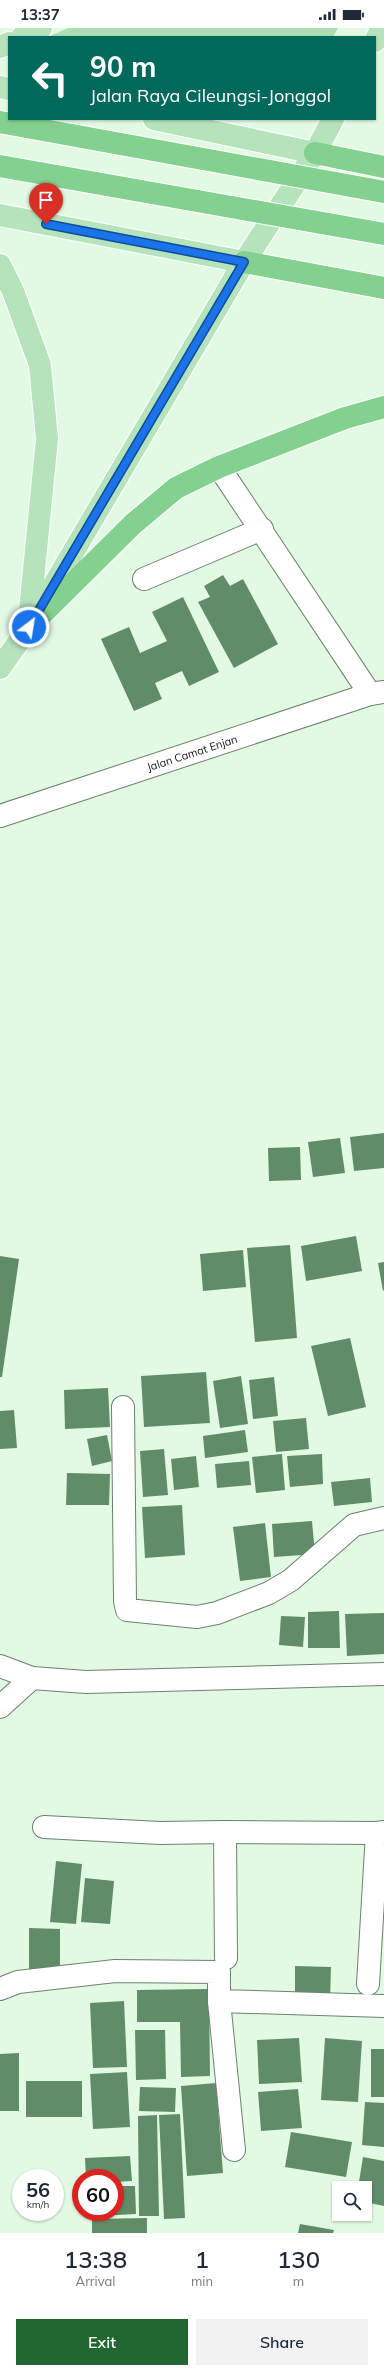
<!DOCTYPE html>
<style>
:root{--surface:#fff;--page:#f2f2f3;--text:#1f2937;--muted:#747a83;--accent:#226732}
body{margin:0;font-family:Mulish,sans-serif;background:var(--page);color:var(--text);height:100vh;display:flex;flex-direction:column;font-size:15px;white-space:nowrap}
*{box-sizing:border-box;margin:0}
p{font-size:13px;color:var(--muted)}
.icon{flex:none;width:22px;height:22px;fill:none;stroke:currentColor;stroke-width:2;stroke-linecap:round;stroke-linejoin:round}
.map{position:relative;height:2205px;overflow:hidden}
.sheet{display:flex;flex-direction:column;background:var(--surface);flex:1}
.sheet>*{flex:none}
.guide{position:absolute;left:8px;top:8px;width:368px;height:84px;border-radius:0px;box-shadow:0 1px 3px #0004;background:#00695c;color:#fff;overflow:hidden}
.tools{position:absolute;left:332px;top:2153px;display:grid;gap:8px}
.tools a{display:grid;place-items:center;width:40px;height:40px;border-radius:0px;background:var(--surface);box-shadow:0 1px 3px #0004;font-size:20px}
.speed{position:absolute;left:12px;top:2141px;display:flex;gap:8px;font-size:20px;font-weight:700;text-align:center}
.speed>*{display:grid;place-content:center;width:52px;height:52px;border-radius:50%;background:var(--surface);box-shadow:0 1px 3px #0004;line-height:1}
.speed small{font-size:10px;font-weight:400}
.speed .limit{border:6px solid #d22;background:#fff;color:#111}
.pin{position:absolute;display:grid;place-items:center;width:34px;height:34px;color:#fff;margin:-41px -17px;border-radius:50% 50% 50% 0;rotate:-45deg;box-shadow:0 0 4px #0007}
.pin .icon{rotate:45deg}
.me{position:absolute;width:44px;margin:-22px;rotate:31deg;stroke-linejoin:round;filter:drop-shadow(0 0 3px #0008)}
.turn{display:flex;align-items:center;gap:14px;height:84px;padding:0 16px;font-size:18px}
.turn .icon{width:52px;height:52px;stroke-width:2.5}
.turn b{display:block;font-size:28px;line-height:34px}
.eta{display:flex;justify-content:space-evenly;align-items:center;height:68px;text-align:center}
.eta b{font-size:24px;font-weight:600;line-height:28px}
.action{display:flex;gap:8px;margin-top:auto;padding:8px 16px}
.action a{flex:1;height:46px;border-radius:0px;background:var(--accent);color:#fff;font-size:16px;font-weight:600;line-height:46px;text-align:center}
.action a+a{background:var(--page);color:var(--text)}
.status{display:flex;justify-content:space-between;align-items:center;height:28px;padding:0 20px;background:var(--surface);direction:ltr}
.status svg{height:11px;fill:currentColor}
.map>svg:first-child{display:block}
.green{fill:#aedeb4}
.building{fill:#608d67}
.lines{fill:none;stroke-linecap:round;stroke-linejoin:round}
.street-casing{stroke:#6c806e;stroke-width:24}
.primary-casing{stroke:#fff;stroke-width:24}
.highway-casing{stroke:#fff;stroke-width:24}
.street{stroke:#fff;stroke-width:22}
.primary{stroke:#b5e3bc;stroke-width:22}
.highway{stroke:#83d08f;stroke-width:22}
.highway-bridge-casing{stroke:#fff;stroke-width:24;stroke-linecap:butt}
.highway-bridge{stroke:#83d08f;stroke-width:22}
.route-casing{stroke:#114b97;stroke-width:10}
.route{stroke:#1a73e8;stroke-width:7}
.labels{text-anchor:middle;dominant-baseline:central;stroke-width:3;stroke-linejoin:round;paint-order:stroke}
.street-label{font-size:11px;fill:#0f1710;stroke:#fff}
</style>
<div class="status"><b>13:37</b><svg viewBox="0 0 49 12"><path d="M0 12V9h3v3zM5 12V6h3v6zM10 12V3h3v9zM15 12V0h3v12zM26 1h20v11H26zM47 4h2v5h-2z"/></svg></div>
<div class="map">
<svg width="384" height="2205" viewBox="0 0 384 2205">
<rect width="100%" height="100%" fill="#e2fae4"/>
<!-- green -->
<polygon class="green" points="68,0 338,0 333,9 48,9"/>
<!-- building -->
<g class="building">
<polygon points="223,547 230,558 243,551 278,616 234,640 198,574 210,569 204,558"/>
<polygon points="183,569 219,644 189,658 182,643 155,655 162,671 134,683 101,611 129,599 140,625 167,613 152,584"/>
<polygon points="384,1105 384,1140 354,1143 350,1109"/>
<polygon points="340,1110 345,1145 313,1149 308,1114"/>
<polygon points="300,1119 301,1152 269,1153 268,1120"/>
<polygon points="356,1208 362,1243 306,1253 301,1218"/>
<polygon points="290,1217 297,1310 255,1314 247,1220"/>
<polygon points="243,1222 246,1259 203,1263 200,1226"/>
<polygon points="0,1228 19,1231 2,1349 0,1349"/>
<polygon points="384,1234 384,1262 383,1263 378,1235"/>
<polygon points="350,1310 366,1379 328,1388 311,1318"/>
<polygon points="206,1344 210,1395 144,1399 141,1348"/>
<polygon points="241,1348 248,1396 220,1400 213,1353"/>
<polygon points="274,1349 278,1388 253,1391 249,1352"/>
<polygon points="108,1360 110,1399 65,1401 64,1362"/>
<polygon points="14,1382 17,1420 0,1421 0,1383"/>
<polygon points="306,1390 309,1421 276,1424 273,1393"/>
<polygon points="245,1402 248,1424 205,1430 203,1408"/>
<polygon points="107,1407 112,1433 92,1438 87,1411"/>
<polygon points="164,1421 168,1467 143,1469 140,1423"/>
<polygon points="282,1426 285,1462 256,1465 252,1429"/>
<polygon points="322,1426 323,1456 290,1459 287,1428"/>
<polygon points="196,1428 199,1459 174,1462 171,1431"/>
<polygon points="249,1433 251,1457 217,1460 215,1436"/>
<polygon points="67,1445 110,1446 109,1477 66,1477"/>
<polygon points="370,1450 372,1474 334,1478 331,1454"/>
<polygon points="182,1477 185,1527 145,1530 142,1479"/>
<polygon points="312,1493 315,1526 274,1529 272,1496"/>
<polygon points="265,1495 271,1549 240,1553 233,1499"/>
<polygon points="339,1583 340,1620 308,1620 308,1584"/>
<polygon points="384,1585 384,1626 347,1628 345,1586"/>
<polygon points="281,1588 305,1589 303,1619 279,1617"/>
<polygon points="56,1833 82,1836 76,1896 50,1894"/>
<polygon points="85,1850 114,1853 110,1896 81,1894"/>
<polygon points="29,1900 60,1901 60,1945 29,1945"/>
<polygon points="295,1938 331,1939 330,1971 295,1970"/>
<polygon points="209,1961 210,2048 181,2049 180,1994 137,1994 137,1962"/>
<polygon points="124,1973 127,2039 93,2040 90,1975"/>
<polygon points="135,2002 165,2002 166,2051 136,2052"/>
<polygon points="299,2010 302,2054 259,2056 257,2012"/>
<polygon points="325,2010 362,2013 358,2074 321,2072"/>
<rect x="371" y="2021" width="13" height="48"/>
<polygon points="19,2025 19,2083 0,2083 0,2026"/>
<polygon points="127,2044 130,2099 93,2101 90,2046"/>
<rect x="26" y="2053" width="56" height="36"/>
<polygon points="216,2055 223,2145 187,2148 181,2058"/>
<polygon points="140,2059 176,2060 175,2084 139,2083"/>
<polygon points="298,2061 302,2100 261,2103 258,2064"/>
<polygon points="365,2074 384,2075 384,2119 362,2117"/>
<polygon points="180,2086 185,2190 164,2191 159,2087"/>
<polygon points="157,2087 159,2188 139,2188 138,2088"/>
<polygon points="291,2104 352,2114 346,2149 285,2139"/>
<polygon points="130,2128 132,2153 115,2154 115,2150 86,2150 85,2130"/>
<polygon points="363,2129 384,2133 384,2178 365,2174 365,2160 358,2160"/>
<polygon points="115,2158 135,2158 136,2186 99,2188 99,2184 115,2184"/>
<polygon points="147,2190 147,2205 92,2205 92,2191"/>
<polygon points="300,2196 334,2202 333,2205 298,2205"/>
</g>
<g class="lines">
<!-- street casing -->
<g class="street-casing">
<g id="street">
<polyline points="219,439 370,666"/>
<polyline points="144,551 262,501"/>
<polyline points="0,788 370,666 384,664"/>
<polyline points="123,1379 125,1573 127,1582 197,1589 217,1585 269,1565 291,1552 354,1497 384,1490"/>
<polyline points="0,1638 32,1650 86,1654 384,1646"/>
<polyline points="0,1679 32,1650"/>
<polyline points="44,1799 160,1805 225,1804 226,1930"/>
<polyline points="225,1804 377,1805"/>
<polyline points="368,1956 377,1805 384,1804"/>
<polyline points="0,1961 18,1954 115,1943 219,1944 219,1973 384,1978"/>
<polyline points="219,1973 234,2122"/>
</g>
</g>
<!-- primary casing -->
<g class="primary-casing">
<g id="primary">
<polyline points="22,9 41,0"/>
<polyline points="375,13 382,0"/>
<polyline points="0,19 9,15"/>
<polyline points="0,59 9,61"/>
<polyline points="154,91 315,125"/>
<polyline points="0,187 244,234"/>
<polyline points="0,237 13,263 40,337 47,411 29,592"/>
<polyline points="0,640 29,599 244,234 315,125 333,91"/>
</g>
</g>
<!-- highway casing -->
<g class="highway-casing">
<g id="highway">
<polyline points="315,125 384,139"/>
<polyline points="244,234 384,260"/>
<polyline points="29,599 133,496 176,460 219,439 345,390 384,379"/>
</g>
</g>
<!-- street -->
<use href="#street" class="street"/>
<!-- primary -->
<use href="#primary" class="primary"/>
<!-- highway -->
<use href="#highway" class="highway"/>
<!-- highway-bridge casing -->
<g class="highway-bridge-casing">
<g id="highway-bridge">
<polyline points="0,94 384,164"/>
<polyline points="0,138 384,206"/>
</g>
</g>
<!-- highway-bridge -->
<use href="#highway-bridge" class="highway-bridge"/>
</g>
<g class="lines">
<!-- route casing -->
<g class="route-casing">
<polyline id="route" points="29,599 244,234 46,196"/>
</g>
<!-- route -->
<use href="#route" class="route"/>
</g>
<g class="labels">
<!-- street labels -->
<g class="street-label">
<text transform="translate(192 725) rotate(-18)">Jalan Camat Enjan</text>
</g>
</g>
</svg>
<div class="tools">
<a><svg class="icon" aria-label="search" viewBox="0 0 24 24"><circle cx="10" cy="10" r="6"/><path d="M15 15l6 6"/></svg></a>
</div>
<div class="speed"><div>56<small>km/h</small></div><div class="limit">60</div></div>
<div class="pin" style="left:46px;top:196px;background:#d93025"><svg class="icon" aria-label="arrive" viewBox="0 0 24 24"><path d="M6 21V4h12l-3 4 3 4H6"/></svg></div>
<svg class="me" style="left:29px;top:599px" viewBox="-20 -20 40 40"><circle r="17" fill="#1a73e8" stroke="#fff" stroke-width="3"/><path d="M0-11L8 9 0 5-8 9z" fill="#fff"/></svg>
<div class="guide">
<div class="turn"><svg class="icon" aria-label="left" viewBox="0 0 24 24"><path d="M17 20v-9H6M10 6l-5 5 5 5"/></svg><div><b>90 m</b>Jalan Raya Cileungsi-Jonggol</div></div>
</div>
</div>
<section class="sheet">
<div class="eta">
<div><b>13:38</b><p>Arrival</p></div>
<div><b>1</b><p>min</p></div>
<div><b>130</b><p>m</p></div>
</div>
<div class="action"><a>Exit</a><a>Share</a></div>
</section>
